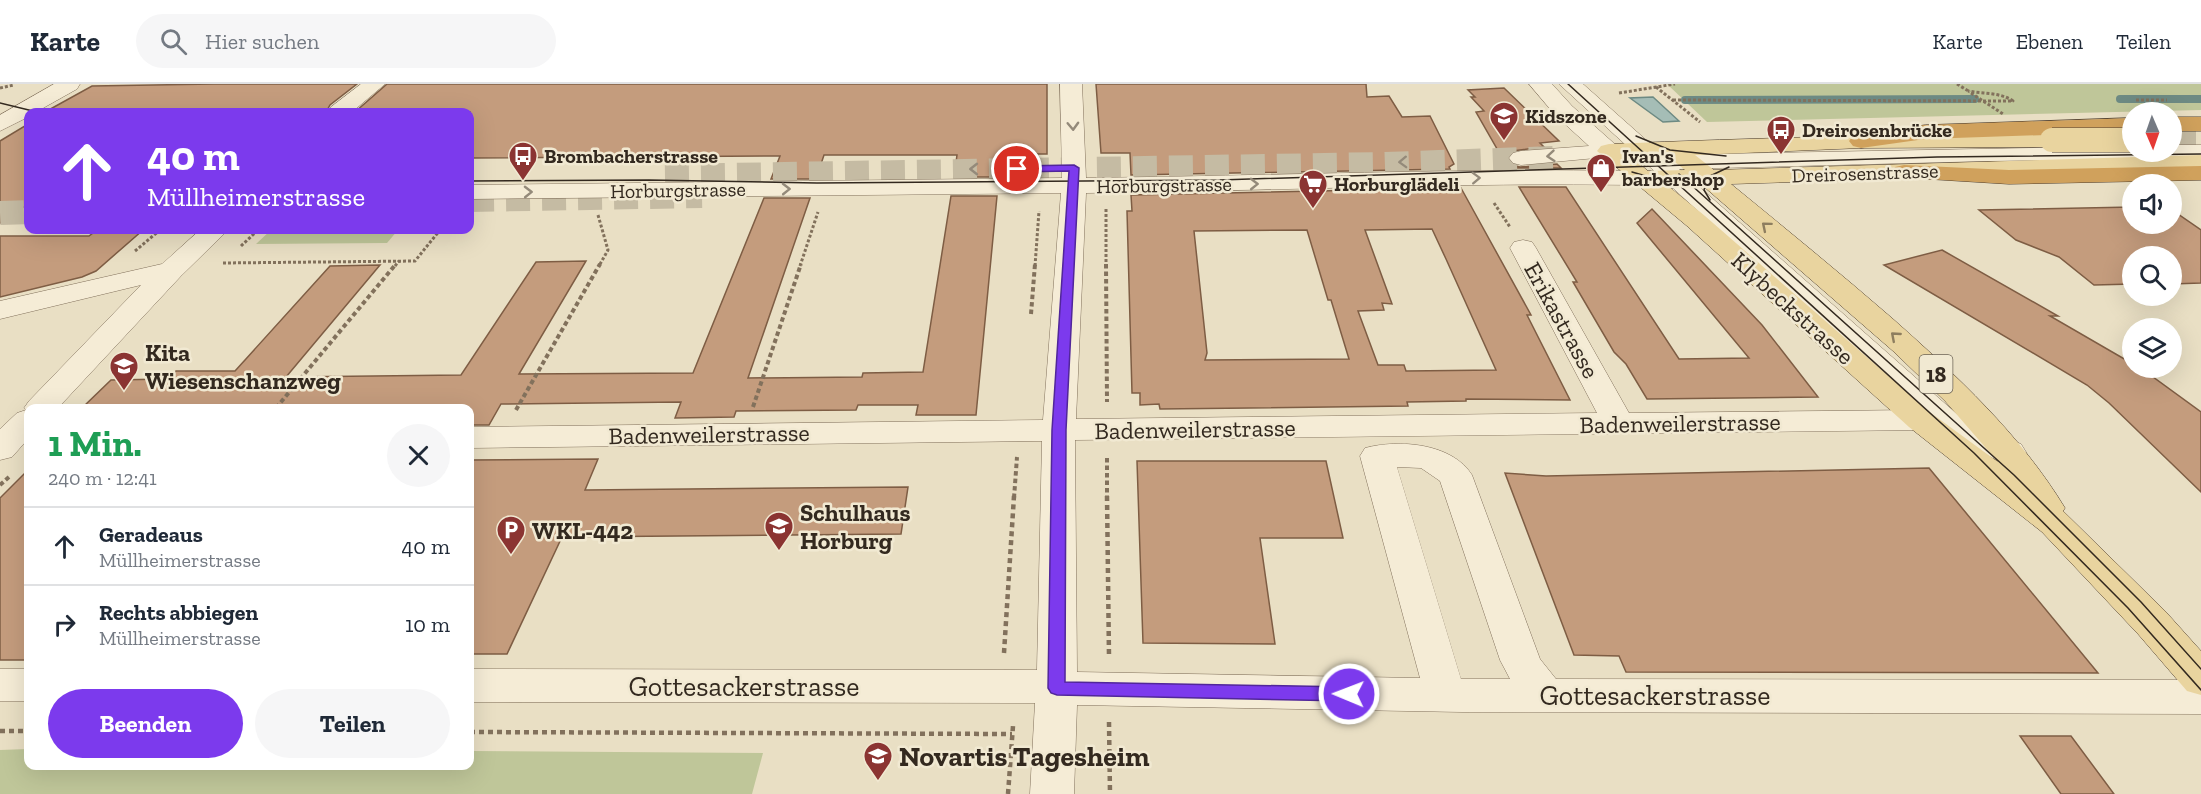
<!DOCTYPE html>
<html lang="de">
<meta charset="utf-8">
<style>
:root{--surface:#fff;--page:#f6f6f7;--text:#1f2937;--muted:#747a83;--line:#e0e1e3;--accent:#7c3aed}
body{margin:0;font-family:"Zilla Slab",serif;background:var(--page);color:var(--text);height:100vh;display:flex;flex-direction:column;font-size:22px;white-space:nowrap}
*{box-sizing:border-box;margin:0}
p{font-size:20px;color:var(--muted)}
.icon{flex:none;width:33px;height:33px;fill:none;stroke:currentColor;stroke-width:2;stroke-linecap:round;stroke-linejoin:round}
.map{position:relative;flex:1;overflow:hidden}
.panel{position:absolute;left:24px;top:320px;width:450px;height:366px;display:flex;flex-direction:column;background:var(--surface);border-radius:12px;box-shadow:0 6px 24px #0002}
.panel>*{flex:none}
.top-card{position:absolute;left:24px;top:24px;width:450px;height:126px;border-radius:12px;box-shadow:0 6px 24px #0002;background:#7c3aed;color:#fff;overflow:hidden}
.needle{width:39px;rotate:178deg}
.buttons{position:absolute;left:2122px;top:18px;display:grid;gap:12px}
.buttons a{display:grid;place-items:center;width:60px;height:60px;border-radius:50%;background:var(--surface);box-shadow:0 6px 24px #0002;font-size:30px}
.pin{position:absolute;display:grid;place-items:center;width:51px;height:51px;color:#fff;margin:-26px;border:3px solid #fff;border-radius:50%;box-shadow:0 2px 6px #0007}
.me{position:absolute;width:66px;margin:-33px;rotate:271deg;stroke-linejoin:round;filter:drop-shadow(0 0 4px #0008)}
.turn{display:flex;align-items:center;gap:21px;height:126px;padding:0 24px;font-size:27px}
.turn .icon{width:78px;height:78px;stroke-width:2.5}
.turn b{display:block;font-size:42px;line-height:51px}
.round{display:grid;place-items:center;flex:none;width:63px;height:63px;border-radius:32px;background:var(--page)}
.summary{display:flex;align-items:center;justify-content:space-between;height:102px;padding:0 24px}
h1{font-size:36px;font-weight:700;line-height:45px;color:#1e9e55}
.button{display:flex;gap:12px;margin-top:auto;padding:12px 24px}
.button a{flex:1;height:69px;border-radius:36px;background:var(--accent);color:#fff;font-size:24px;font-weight:700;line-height:69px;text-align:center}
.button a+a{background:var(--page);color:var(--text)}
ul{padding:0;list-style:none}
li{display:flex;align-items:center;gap:18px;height:78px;padding:0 24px;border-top:2px solid var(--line)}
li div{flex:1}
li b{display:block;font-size:22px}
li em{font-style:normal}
header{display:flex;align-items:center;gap:36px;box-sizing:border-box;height:84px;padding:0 30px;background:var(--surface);border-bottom:2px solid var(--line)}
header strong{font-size:28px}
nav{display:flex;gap:33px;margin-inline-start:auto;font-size:21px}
.search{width:420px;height:54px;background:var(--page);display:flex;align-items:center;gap:15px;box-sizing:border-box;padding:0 21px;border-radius:33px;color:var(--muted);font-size:22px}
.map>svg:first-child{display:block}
.green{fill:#bfc699}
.water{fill:#a5bdb6;stroke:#6d8a83;stroke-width:1.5}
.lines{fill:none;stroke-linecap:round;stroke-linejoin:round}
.stream{stroke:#6d8a83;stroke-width:8}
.building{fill:#c49c7d;stroke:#7e5d44;stroke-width:1.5;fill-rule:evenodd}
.highway-tunnel{stroke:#c5bba3;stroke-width:24;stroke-dasharray:24 12;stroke-linecap:butt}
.minor-casing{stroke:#82715c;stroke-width:1}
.major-casing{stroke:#504030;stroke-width:1}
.highway-casing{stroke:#504030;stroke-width:1}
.path-far2{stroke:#82715c;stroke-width:3;stroke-dasharray:3 2;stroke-linecap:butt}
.path-far1{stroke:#82715c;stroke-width:4;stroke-dasharray:4.5 3;stroke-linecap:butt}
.path{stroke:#82715c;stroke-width:4.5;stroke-dasharray:5 4;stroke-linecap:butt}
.minor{fill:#f5ecd6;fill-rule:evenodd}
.major{fill:#e9d49f;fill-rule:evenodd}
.highway{fill:#d0a15c;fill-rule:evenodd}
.tram{stroke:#33291f;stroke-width:1.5}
.major-bridge-casing{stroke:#504030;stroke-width:25;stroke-linecap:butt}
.path-bridge{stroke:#82715c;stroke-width:3;stroke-dasharray:3 2;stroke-linecap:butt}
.major-bridge{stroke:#e9d49f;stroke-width:24}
.oneway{stroke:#948a7a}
.oneway2{stroke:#8e7e5f}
.route{fill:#7c3aed;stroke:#51269a;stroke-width:1.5}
.labels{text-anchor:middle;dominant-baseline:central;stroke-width:5;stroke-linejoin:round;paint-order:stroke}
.far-poi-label{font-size:20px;font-weight:bold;fill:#33291f;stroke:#f1e9d2;text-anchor:start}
.far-street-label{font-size:20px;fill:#33291f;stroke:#f1e9d2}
.shield{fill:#f1e9d2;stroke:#6c6355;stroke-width:1.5}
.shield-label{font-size:22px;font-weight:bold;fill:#33291f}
.street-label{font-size:24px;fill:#33291f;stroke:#f1e9d2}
.poi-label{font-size:24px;font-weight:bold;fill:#33291f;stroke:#f1e9d2;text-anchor:start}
.near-street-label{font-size:28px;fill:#33291f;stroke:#f1e9d2}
.near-poi-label{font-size:28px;font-weight:bold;fill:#33291f;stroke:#f1e9d2;text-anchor:start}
</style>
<header>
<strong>Karte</strong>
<div class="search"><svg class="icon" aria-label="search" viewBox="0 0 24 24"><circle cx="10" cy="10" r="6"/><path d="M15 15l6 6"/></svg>Hier suchen</div>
<nav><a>Karte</a><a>Ebenen</a><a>Teilen</a></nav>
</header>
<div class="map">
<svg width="2201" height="710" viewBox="0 0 2201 710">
<rect width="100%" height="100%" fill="#e9dfc4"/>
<!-- green -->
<g class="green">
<polygon points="1667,0 2201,0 2201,26 1707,38"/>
<polygon points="271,146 398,146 387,159 256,160"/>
<polygon points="28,665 28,681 470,681 470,667 763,669 752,710 0,710 0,666"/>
</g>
<!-- water -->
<polygon class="water" points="1653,13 1679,37 1663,38 1630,14"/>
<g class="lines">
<!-- stream -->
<g class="stream">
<polyline points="2120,15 2201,15"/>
<polyline points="1685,16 1975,15"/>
</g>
</g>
<!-- building -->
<g class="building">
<polygon points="214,0 357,0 330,21 326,28 45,28 92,2"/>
<polygon points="387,0 1047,0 1047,70 1000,70 998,93 954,93 957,71 824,71 816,95 771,95 780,72 470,74 470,28 355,28"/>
<polygon points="1096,0 1366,0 1367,13 1389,12 1402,33 1430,32 1454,80 1449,83 1450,85 1131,91 1130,69 1101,69"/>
<polygon points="1504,4 1559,57 1540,59 1544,63 1512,67 1507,75 1512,81 1520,83 1557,80 1561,84 1508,84 1476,28 1484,27 1471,13 1475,13 1468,6"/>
<polygon points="28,40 28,120 0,139 0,57"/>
<polygon points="1519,103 1566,103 1679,275 1749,274 1637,139 1652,125 1762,241 1818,313 1647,315 1626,280 1614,268 1573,198 1577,198"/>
<path d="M1461,104L1531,231H1527L1570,316L1466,315V317L1407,318L1408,322L1160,325L1159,320L1140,321V309H1132L1127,127H1132L1131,111ZM1432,145L1446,175L1496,286L1406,287L1404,281H1378L1358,227L1384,226L1382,219L1392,220L1365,146ZM1307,146L1328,216H1331L1349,275L1205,276L1207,269L1194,147Z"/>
<polygon points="951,112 997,112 976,331 916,331 918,321 858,321 856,326 736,327 734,333 675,334 681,318 501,320 489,341 470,341 470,324 440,324 442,321 82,324 111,296 169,295 176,287 235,287 330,182 380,181 286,293 461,291 536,178 586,177 519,290 693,289 764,114 810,114 748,294 862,293 863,289 923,288"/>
<polygon points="2133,123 2133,140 2172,140 2172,126 2201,146 2201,199 2172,200 2172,172 2133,172 2133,200 2094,201 2059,173 2016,156 1979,126"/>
<polygon points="97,146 143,146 96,187 82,193 0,213 0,152 89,152"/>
<polygon points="1942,166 2058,232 2050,232 2133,280 2133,284 2142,285 2201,328 2201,408 2109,319 2087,301 1884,181"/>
<polygon points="598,375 585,406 908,403 901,450 562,453 507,570 470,570 470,376"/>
<polygon points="1137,377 1326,377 1343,454 1260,454 1275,560 1143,559"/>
<polygon points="1929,384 2098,589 1626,588 1619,572 1574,571 1505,389 1546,392"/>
<polygon points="28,386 28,576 0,576 0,414"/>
<polygon points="2020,652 2071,652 2114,710 2061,710"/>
</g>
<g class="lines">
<!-- highway-tunnel -->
<g class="highway-tunnel">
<polyline points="2172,55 2201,55"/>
<polyline points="665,92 1384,80 1555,74"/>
<polyline points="470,116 702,112"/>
<polyline points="0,129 28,128"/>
</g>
<!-- minor casing -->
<g class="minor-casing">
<g id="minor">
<polygon points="54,0 80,0 77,5 36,28 28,28 28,33 0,47 0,31"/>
<polygon points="361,0 385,0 352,28 328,28 331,23"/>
<path d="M1060,0H1082L1086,94C1272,92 1457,84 1643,87L1652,89L1655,94L1652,99L1643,101C1457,98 1272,107 1086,109L1076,335L1597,329L1510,164L1514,158L1523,156L1532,158L1536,164L1629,329L1916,326L1559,0H1583L1663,71L2133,62V68H2172V61H2201V75L1988,77L1679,85L1967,339L2021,360L2026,368L2021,376L2009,379L1997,376L1958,357L1919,346L1075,356L1077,588L1420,594L1360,372L1365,364C1399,355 1452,359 1472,391L1540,575L1556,595L2201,596V630L1462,628L1077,621L1074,710H1030L1035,619L470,618V585L1037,586L1042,357L470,364V343L1043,336L1061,109L470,115V101L1062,94ZM1397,383L1421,384L1440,397L1500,576L1510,595H1461Z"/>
<polygon points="1529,0 1552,0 1572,22 1617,62 1621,67 1617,72 1521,81 1513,79 1509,74 1513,69 1521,67 1589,62 1556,32"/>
<polygon points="200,146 228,146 181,192 58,324 28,324 28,355 12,373 0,376 0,345 17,329 26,326 24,324 29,317 141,201 0,235 0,217 162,180"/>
<rect x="0" y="585" width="28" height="32"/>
</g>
</g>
<!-- major casing -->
<g class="major-casing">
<path id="major" d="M2052,49L2060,51L2064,56L2060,61L2052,63L1861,64L1695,71L1714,86L2201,71V85L1731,100C1786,145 1840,189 1893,235C1957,292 2020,350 2065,424L2063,427L2166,528L2201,567V611L2187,607L2138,550L2042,448L1909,343L1687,142L1597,67L1601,62L1609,60C1756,54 1904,50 2052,49ZM1667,72L1685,86L1648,87L1631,73ZM1667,101H1702L1893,267L1945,317L1998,378L1931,329L1705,132Z"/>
</g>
<!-- highway casing -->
<g class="highway-casing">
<g id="highway">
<rect x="2172" y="33" width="29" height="14"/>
<polygon points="2133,34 2133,48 1925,55 1861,64 1853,62 1849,57 1853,52 1861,50 1925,41"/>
<polygon points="1904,81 2009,86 2201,82 2201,96 2009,100 1895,93 1892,88 1895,83"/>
</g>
</g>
<!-- path-far2 -->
<g class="path-far2">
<polyline points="1957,0 1970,8"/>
<polyline points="1656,3 1700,38"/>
<polyline points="0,4 14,1"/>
<polyline points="1619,9 1675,0"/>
<path d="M1673,16L2013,17C2000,8 1983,10 1968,7"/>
<polyline points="2136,16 2167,16"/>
<polyline points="76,26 86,28"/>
<polyline points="1494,119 1510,143"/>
<polyline points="1106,125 1106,182"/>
<polyline points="598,131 608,166 599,182"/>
<polyline points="241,162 258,146"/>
<polyline points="135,167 160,146"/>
<polyline points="223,179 415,177 440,146"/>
<polyline points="395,182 399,177"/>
<polyline points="800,182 818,128"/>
<polyline points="1035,182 1039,127"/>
</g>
<!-- path-far1 -->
<g class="path-far1">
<polyline points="1106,180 1107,318"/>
<polyline points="1031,230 1035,180"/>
<polyline points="753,323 801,180"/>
<polyline points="276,324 396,180"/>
<polyline points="516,326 600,180"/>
<polyline points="1107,374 1107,414"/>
<polyline points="0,401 9,393"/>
<polyline points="1014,414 1017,373"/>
</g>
<!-- path -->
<g class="path">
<polyline points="1107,412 1109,573"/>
<polyline points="1004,569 1014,412"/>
<polyline points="1109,638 1110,710"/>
<polyline points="0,647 28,647"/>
<polyline points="470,648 1012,650"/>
<polyline points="1008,710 1013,642"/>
</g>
<!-- minor -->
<use href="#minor" class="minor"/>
<!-- major -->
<use href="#major" class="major"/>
<!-- highway -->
<use href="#highway" class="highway"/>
<!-- tram -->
<g class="tram">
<polyline points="1568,0 1974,369 2128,524 2201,606"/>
<polyline points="0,19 37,28"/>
<polyline points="1636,52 1670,66 1726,72"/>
<polyline points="1632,88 1653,94 1673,104"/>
<polyline points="1679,90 2014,391 2141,518 2201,585"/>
<polyline points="470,97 649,96 817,99 1220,96 1937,73 2201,70"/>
<polyline points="1710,116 1704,106 1708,93 1729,83"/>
</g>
<!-- major-bridge casing -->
<g class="major-bridge-casing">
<polyline id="major-bridge" points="2052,56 2133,56"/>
</g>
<!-- path-bridge -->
<polyline class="path-bridge" points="1971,9 2003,30"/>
<!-- major-bridge -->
<use href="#major-bridge" class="major-bridge"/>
</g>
<!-- one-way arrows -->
<defs><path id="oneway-chevron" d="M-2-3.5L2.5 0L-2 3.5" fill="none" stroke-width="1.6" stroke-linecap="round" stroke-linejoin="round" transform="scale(1.5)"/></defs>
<g class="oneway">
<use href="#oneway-chevron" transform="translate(1073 42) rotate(88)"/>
<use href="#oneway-chevron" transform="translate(1551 72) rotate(175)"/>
<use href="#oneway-chevron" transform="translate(1403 78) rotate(178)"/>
<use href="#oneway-chevron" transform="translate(974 85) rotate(180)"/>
<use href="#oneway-chevron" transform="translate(1476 94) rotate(-2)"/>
<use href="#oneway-chevron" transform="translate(1254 100) rotate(-1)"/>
<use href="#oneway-chevron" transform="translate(786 105) rotate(-1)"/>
<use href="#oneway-chevron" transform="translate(528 108) rotate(-1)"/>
</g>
<g class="oneway2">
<use href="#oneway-chevron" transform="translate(1766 142) rotate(-140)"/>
<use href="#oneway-chevron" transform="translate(1895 252) rotate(-139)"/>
</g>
<!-- route -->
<polygon class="route" points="1074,81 1079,84 1066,346 1065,598 1349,603 1355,605 1357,610 1355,614 1349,617 1057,611 1051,609 1048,604 1052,346 1069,87 1017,88 1012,85 1017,82"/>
<!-- icons -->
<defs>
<g id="school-pin" transform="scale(1.5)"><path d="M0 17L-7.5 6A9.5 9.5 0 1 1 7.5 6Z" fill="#8b3432" stroke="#f1e9d2"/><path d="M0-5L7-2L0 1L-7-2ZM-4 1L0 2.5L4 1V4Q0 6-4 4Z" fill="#fff"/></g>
<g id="bus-pin" transform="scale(1.5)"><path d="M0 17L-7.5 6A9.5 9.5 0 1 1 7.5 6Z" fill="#8b3432" stroke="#f1e9d2"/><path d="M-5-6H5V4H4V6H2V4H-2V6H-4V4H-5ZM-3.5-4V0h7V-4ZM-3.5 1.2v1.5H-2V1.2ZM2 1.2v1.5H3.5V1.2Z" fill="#fff"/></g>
<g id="shop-pin" transform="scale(1.5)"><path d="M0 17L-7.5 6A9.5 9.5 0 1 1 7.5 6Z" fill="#8b3432" stroke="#f1e9d2"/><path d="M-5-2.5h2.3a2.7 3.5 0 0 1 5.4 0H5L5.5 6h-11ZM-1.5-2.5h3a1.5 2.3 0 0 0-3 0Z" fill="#fff"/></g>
<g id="supermarket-pin" transform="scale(1.5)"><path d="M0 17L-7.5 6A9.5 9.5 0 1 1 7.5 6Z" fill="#8b3432" stroke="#f1e9d2"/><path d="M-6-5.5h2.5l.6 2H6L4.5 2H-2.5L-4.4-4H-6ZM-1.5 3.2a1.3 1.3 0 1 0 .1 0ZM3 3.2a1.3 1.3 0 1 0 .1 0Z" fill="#fff"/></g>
<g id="parking-pin" transform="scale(1.5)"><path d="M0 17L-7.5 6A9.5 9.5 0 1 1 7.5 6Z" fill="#8b3432" stroke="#f1e9d2"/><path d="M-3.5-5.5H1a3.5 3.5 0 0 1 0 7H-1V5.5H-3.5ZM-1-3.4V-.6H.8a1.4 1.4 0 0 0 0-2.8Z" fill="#fff"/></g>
</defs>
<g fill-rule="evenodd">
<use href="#school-pin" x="1504" y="32"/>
<use href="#bus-pin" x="1781" y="46"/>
<use href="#bus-pin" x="523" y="72"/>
<use href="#shop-pin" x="1601" y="84"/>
<use href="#supermarket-pin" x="1313" y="100"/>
<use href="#school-pin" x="124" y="282"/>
<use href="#school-pin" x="779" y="442"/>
<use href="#parking-pin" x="511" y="446"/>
<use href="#school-pin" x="878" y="672"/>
</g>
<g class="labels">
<!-- far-poi labels -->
<g class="far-poi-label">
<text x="1525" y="32">Kidszone</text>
<text x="1802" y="46">Dreirosenbrücke</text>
<text x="544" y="72">Brombacherstrasse</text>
<text x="1622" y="72">Ivan's<tspan x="1622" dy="23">barbershop</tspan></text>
<text x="1334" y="100">Horburglädeli</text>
</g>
<!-- far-street labels -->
<g class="far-street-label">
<text transform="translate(1865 89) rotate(-2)">Dreirosenstrasse</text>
<text transform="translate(1164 101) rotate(-1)">Horburgstrasse</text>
<text transform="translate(678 106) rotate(-1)">Horburgstrasse</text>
</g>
<!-- shield labels -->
<rect class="shield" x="1919.5" y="271" width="33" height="38" rx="4.5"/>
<g class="shield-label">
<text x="1936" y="290">18</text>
</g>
<!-- street labels -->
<g class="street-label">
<text transform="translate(1793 224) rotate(42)">Klybeckstrasse</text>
<text transform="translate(1562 236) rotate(61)">Erikastrasse</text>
<text transform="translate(1680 339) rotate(-1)">Badenweilerstrasse</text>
<text transform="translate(1195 345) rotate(-1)">Badenweilerstrasse</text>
<text transform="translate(709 350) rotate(-1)">Badenweilerstrasse</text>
</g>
<!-- poi labels -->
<g class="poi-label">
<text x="145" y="268">Kita<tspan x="145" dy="28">Wiesenschanzweg</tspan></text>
<text x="800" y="428">Schulhaus<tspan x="800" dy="28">Horburg</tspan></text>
<text x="532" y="446">WKL-442</text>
</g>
<!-- near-street labels -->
<g class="near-street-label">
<text x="744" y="602">Gottesackerstrasse</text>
<text x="1655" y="611">Gottesackerstrasse</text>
</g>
<!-- near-poi labels -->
<g class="near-poi-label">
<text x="899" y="672">Novartis Tagesheim</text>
</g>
</g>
</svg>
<div class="buttons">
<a><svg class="needle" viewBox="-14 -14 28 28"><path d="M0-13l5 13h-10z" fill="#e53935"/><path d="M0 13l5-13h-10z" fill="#747a83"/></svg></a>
<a><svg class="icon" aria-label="sound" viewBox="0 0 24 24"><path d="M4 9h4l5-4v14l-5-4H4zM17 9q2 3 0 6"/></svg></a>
<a><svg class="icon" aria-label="search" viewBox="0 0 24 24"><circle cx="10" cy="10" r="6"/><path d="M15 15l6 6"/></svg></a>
<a><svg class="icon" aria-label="layers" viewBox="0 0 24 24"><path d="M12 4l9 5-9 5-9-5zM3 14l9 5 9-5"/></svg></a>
</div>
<div class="pin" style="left:1017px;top:85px;background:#d93025"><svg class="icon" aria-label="arrive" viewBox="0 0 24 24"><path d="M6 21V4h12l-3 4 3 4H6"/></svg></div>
<svg class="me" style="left:1349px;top:610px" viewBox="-20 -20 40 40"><circle r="17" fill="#7c3aed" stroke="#fff" stroke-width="3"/><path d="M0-11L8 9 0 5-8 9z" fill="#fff"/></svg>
<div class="top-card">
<div class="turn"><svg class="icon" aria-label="ahead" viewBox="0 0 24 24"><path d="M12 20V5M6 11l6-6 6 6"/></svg><div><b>40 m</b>Müllheimerstrasse</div></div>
</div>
<section class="panel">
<div class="summary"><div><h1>1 Min.</h1><p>240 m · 12:41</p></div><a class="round"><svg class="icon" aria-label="close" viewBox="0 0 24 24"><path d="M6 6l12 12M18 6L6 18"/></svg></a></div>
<ul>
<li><svg class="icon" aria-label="ahead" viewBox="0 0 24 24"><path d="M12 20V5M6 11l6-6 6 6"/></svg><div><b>Geradeaus</b><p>Müllheimerstrasse</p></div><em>40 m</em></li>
<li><svg class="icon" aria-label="right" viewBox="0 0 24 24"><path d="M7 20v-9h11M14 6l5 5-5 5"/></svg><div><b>Rechts abbiegen</b><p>Müllheimerstrasse</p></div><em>10 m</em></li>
</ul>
<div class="button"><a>Beenden</a><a>Teilen</a></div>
</section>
</div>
